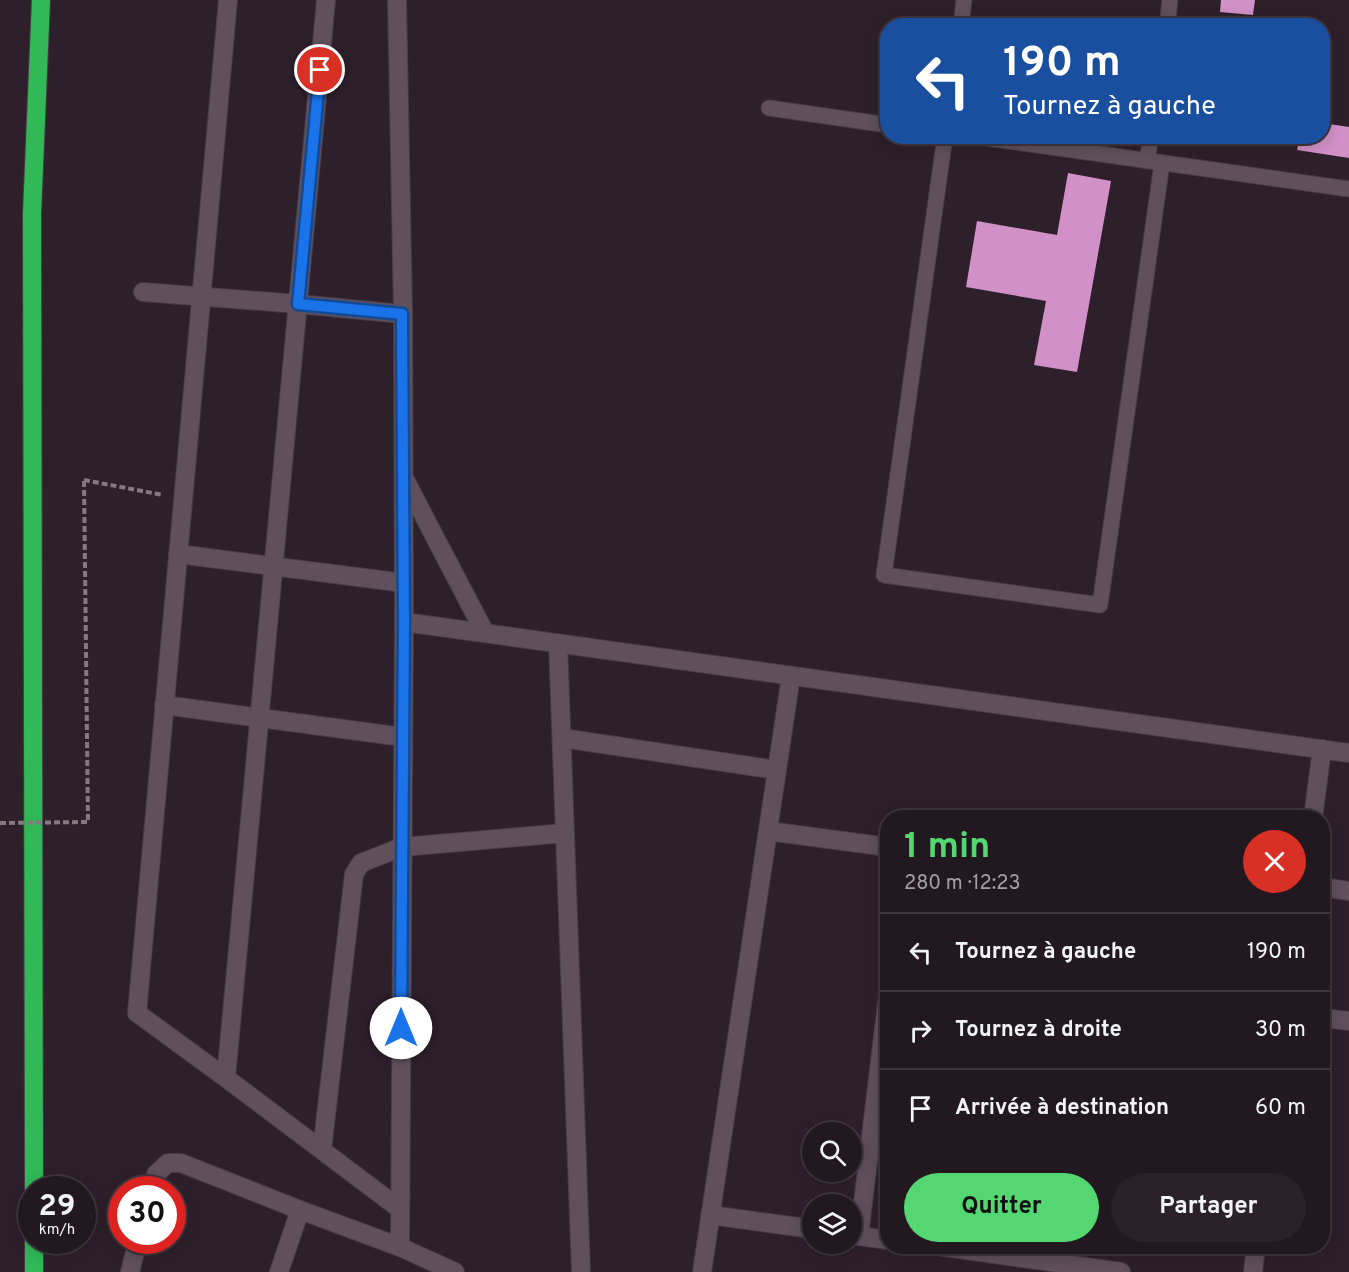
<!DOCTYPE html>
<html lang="fr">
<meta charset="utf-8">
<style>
:root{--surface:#221820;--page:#2a2129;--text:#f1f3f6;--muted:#a2a0a5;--line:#3f373e;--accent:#54d672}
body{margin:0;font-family:Overpass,sans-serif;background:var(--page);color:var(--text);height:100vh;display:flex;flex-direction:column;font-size:22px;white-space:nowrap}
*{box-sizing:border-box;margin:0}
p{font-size:20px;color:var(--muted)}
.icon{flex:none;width:33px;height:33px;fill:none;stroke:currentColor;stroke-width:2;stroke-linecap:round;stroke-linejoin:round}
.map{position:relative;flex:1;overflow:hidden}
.details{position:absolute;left:880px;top:810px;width:450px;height:444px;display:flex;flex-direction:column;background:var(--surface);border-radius:24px;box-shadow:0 3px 15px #0003,0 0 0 2px var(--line)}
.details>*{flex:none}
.guide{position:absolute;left:880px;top:18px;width:450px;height:126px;border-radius:24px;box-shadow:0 3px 15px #0003,0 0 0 2px var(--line);background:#1a4fa0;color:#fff;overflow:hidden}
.tools{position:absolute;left:802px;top:1122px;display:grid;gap:12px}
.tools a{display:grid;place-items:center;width:60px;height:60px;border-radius:50%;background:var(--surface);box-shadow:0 3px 15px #0003,0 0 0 2px var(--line);font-size:30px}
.speed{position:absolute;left:18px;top:1176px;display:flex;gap:12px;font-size:30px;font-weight:700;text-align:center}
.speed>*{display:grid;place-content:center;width:78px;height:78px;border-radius:50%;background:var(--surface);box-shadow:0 3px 15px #0003,0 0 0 2px var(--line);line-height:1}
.speed small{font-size:15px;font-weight:400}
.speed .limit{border:9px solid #d22;background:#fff;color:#111}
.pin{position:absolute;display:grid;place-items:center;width:51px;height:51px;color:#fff;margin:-26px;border:3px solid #fff;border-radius:50%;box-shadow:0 2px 6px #0007}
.me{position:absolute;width:66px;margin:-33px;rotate:0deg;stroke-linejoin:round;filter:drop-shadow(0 0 4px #0008)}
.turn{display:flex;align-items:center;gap:21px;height:126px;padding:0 24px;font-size:27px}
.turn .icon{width:78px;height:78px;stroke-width:2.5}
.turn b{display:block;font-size:42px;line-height:51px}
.round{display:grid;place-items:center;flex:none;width:63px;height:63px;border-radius:32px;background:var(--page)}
.headline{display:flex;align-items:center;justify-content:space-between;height:102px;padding:0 24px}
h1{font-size:36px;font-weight:700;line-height:45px;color:var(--accent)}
.cta{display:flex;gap:12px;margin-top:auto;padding:12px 24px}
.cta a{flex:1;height:69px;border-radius:36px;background:var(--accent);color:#111;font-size:24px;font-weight:700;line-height:69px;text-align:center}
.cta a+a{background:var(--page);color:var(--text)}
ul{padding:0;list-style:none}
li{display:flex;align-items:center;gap:18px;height:78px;padding:0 24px;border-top:2px solid var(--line)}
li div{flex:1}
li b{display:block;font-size:22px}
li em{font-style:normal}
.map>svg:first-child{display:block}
.building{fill:#d190c7}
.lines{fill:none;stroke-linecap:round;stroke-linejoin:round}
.lane-casing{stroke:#473c46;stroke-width:17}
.street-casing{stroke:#473c46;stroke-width:20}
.highway-casing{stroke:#473c46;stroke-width:20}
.path{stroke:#847881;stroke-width:4;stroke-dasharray:6 3;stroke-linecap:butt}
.lane{stroke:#5f505c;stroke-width:15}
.street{stroke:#5f505c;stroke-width:18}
.highway{stroke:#31b957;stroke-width:18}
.path-bridge{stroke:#847881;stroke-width:4;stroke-dasharray:6 3;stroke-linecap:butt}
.route-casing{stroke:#114b97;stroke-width:15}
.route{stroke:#1a73e8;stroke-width:10}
</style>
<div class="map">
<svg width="1349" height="1272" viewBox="0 0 1349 1272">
<rect width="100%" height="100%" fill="#2e202b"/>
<!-- building -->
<g class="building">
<polygon points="1221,0 1255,0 1253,15 1220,12"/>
<polygon points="1219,19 1255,24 1255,26 1218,26"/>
<polygon points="1323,123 1349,127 1349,158 1297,150 1300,136 1323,136"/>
<polygon points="1068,173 1111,181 1077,372 1034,365 1046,301 966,287 977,221 1057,235"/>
</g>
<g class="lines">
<!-- lane casing -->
<g class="lane-casing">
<g id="lane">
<polyline points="961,26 964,0"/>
<polyline points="1167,26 1170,0"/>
<polyline points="769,108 888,125"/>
<polyline points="945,136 884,575 1100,605 1162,163"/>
<polyline points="972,136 1349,189"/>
<polyline points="1147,161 1151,136"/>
</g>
</g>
<!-- street casing -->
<g class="street-casing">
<g id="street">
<polyline points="228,0 137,1013 226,1078 400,1209"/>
<polyline points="397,0 403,314 404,622 400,1247"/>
<polyline points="143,292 298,304 403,314"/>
<polyline points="404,478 485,633"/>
<polyline points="178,554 404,583"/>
<polyline points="404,622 1349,753"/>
<polyline points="558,643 581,1272"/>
<polyline points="164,705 403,737"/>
<polyline points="562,738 777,770"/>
<polyline points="1313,818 1322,749"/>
<polyline points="768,831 888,847"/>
<polyline points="1323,887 1349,891"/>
<polyline points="1323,1018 1349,1021"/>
<polyline points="226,1078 326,0"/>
<polyline points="322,1150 354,874 361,863 402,847 565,833"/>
<polyline points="152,1190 156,1174 168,1163 181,1163 300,1210 400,1247 455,1272"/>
<polyline points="710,1215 813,1229"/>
<polyline points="852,1235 888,1240"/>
<polyline points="859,1236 888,995"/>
<polyline points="938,1246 1121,1272"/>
<polyline points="130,1272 138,1240"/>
<polyline points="279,1272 300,1210"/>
<polyline points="702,1272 791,676"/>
<polyline points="1253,1272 1256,1246"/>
</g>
</g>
<!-- highway casing -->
<g class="highway-casing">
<g id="highway">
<polyline points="34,1190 32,214 41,0"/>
<polyline points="34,1240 34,1272"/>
</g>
</g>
<!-- path -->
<polyline class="path" points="84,480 163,495"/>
<!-- lane -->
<use href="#lane" class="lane"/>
<!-- street -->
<use href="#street" class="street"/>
<!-- highway -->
<use href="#highway" class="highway"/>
<!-- path-bridge -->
<polyline class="path-bridge" points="0,823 88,822 84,480"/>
</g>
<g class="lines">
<!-- route casing -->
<g class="route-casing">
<polyline id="route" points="320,70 298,304 402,314 404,622 401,1028"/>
</g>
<!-- route -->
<use href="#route" class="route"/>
</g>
</svg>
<div class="tools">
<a><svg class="icon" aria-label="search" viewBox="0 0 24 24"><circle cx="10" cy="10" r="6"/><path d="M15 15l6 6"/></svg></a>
<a><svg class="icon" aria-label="layers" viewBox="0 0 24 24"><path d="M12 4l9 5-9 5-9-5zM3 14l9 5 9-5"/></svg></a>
</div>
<div class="speed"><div>29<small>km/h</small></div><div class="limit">30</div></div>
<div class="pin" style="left:320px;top:70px;background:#d93025"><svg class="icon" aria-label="arrive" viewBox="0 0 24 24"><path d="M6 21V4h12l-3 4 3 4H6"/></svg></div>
<svg class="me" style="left:401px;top:1028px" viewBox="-20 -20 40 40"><circle r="19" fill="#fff"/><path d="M0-13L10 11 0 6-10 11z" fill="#1a73e8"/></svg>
<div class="guide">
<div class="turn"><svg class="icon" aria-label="left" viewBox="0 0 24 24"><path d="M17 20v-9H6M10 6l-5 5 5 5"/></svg><div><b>190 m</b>Tournez à gauche</div></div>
</div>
<section class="details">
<div class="headline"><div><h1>1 min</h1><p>280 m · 12:23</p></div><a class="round" style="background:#d93025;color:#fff"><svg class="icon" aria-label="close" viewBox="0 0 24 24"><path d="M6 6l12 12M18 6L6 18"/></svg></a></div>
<ul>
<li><svg class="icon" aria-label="left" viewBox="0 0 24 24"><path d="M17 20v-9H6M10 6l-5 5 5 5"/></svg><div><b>Tournez à gauche</b></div><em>190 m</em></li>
<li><svg class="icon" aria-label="right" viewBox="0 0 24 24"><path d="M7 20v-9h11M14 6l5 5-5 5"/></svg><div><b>Tournez à droite</b></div><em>30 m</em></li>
<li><svg class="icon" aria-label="arrive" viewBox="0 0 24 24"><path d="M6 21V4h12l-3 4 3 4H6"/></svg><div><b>Arrivée à destination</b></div><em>60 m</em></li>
</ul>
<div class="cta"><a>Quitter</a><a>Partager</a></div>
</section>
</div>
